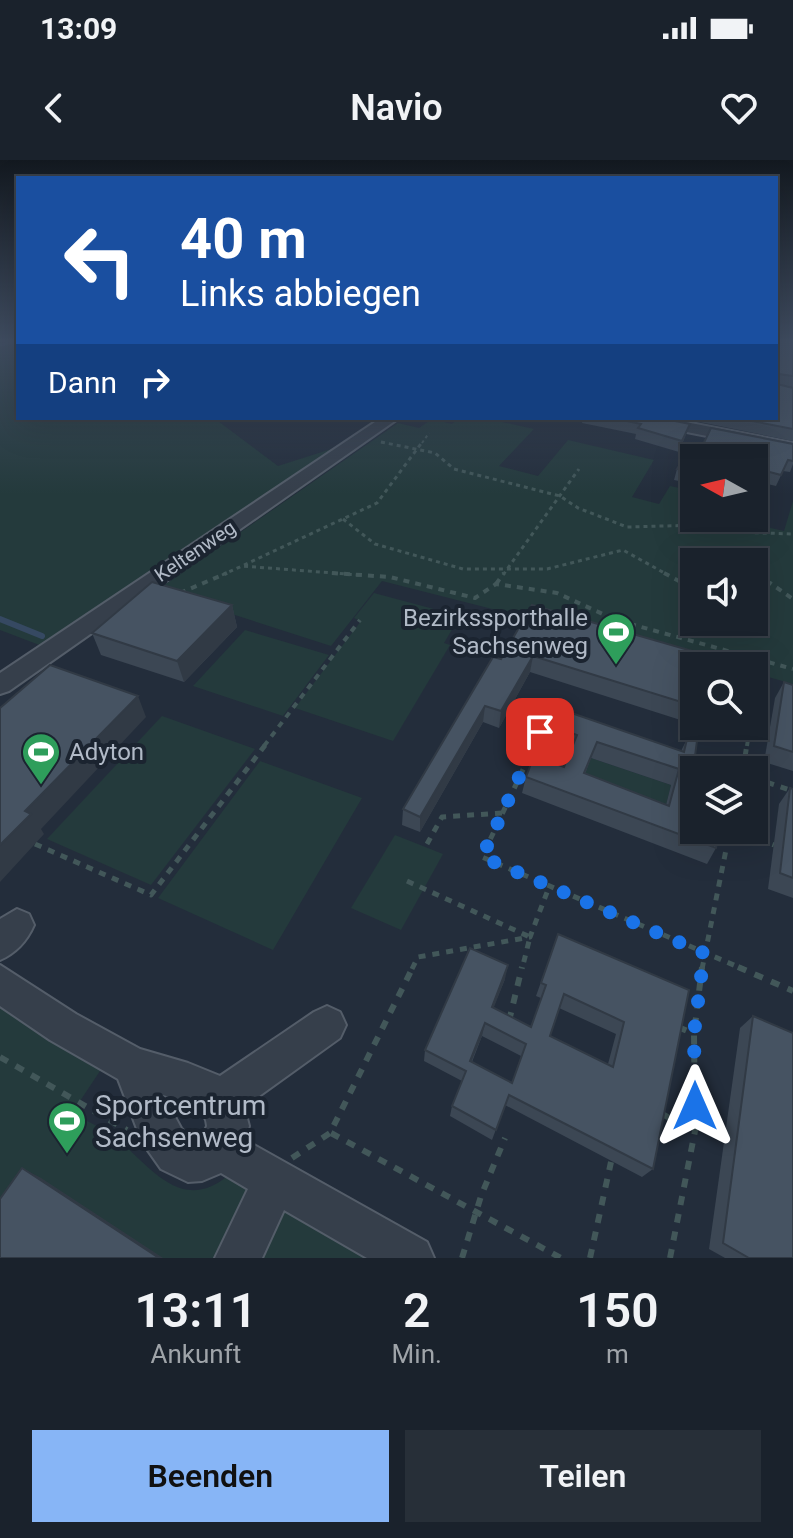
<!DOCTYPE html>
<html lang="de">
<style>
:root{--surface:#1a222c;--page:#272f38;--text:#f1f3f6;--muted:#9fa4a9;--line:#383f48;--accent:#87b5f6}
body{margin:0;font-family:Roboto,sans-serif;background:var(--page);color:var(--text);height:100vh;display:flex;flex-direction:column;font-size:30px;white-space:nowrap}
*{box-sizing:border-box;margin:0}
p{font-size:26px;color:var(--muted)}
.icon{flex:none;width:44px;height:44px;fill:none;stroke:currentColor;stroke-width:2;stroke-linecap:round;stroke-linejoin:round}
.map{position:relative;height:1098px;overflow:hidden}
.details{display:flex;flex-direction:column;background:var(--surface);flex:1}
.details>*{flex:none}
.hud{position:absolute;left:16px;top:16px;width:762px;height:244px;border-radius:0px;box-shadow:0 8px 32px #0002,0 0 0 2px var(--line);background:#1a4fa0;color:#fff;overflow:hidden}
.needle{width:52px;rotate:278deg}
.fabs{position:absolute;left:680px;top:284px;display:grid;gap:16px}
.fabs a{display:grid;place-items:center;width:88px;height:88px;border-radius:0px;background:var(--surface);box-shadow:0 8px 32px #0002,0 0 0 2px var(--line);font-size:40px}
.pin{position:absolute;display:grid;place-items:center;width:68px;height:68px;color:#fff;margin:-34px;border-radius:16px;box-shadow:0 4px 12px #0006}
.me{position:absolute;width:88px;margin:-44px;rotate:0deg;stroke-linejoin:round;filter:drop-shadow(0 0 6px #0008)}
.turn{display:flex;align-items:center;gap:28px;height:168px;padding:0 32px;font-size:36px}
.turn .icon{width:104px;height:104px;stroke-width:2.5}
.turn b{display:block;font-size:56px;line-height:68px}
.then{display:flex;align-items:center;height:76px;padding:0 32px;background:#0003;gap:16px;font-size:30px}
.eta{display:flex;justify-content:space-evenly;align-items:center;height:136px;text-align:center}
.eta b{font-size:48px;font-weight:600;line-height:56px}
.primary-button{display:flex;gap:16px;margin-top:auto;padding:16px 32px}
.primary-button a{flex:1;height:92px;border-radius:0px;background:var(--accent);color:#111;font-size:32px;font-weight:600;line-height:92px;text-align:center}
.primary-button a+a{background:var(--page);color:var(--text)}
.status{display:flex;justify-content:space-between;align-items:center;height:56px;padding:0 40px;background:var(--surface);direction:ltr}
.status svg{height:22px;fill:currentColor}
header{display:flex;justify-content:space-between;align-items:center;height:104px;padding:0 32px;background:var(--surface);font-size:36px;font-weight:600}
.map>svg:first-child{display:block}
.green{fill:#243a3c;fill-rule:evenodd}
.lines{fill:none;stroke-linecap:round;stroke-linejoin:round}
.stream-far1{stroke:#364962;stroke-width:3}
.stream{stroke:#364962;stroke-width:6}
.minor-casing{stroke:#545d69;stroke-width:4}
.path-far4{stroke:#425759;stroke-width:2;stroke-dasharray:3 3;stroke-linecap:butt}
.path-far3{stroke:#425759;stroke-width:3;stroke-dasharray:4 4;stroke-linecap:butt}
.path-far2{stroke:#425759;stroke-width:4;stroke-dasharray:6 6;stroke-linecap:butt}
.path-far1{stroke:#425759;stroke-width:5;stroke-dasharray:7 7;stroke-linecap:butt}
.path{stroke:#425759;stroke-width:6;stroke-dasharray:9 9;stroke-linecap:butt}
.minor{fill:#363f4b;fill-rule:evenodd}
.wall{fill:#3c4754;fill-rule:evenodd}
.shaded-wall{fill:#313a45}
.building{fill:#465362;stroke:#313a45;stroke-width:2;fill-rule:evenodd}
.route{stroke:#1a73e8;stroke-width:14;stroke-dasharray:0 25.2}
.labels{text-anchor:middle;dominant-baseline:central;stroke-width:8;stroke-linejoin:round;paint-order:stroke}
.far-street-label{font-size:20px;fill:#b1bac7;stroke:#1b2430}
.poi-label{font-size:24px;fill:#b1bac7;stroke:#1b2430;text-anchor:end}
.near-poi-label{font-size:28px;fill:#b1bac7;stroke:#1b2430;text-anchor:start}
</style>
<div class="status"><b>13:09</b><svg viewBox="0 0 49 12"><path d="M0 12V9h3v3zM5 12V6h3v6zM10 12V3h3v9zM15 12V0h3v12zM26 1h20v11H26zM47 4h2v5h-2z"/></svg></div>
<header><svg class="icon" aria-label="back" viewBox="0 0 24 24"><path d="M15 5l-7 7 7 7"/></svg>Navio<svg class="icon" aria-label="heart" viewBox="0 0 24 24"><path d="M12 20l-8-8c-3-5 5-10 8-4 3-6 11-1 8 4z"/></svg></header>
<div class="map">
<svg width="793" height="1098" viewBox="0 0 793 1098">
<rect width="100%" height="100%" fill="#232d3b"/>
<!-- green -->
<g class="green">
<polygon points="0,180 18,180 18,258 214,258 278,306 350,283 42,486 0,470"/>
<path d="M459,258H484L534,269L499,306L538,316L568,280L654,300L632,337L659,344L670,326L694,331V358H750L749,363L784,371L793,341V524L754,513V506H728L549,455L508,453L382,421L331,486L157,430L398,263L419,268L432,259L452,264ZM694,402H754V462H694Z"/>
<polygon points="374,433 460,456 444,483 450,485 393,581 295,548 361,461 354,458"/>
<polygon points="245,470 329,495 283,556 193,526"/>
<polygon points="162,556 255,589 151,725 47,679"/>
<polygon points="591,598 671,625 662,662 579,629"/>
<polygon points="260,601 362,638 273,790 158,738"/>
<polygon points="395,675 443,694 401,770 351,748"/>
<path d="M0,842L28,866L102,908L72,953C86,961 103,968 116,978C153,1009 182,1055 230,1014L376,1098H0Z"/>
</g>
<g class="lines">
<!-- stream-far1 -->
<polyline class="stream-far1" points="0,185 18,181"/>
<!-- stream -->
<polyline class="stream" points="0,459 42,476"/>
<!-- minor casing -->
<g class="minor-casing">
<g id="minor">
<polygon points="381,258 399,258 9,531 0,534 0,513"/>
<polygon points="633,258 665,258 793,283 793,293 641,263"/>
<path d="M17,749L29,754L34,765C27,781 16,793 0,800V759Z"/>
<path d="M0,805L76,854L140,889L188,903L220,916L314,852L327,846L340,852L346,865L340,878L244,947L249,966L245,980L427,1082L434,1098H367L284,1050L262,1098H215L248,1029L221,1013L202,1021L188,1022L161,1009L142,982L118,919L50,880L0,846ZM163,935C180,940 206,945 207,966L203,975L191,979L181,968Z"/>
</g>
</g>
<!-- path-far4 -->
<g class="path-far4">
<polyline points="381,282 384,283"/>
<polyline points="422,283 429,273"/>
</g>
<!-- path-far3 -->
<g class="path-far3">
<polyline points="381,282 435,293 454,309 560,336 578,348 627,367 701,365 736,372 793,374"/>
<polyline points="343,359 375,384 463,409 547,409 623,390 668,415"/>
<polyline points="244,405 377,343 423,281"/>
<polyline points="222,415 242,406 359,415"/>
<polyline points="503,415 579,309"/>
</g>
<!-- path-far2 -->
<g class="path-far2">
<polyline points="332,413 390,417 475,438 496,424 557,433 616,460 793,509"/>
<polyline points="664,413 694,429"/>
<polyline points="496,424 504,413"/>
<polyline points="754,425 770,423 793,439"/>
<polyline points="180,433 227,413"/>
<polyline points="264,586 360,460"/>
<polyline points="534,586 551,551 560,554"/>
<polyline points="747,586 750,566"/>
</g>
<!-- path-far1 -->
<g class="path-far1">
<polyline points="535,584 482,697 743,809"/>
<polyline points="530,594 566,606"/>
<polyline points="743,610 747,584"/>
<polyline points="754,618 793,631"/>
<polyline points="733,670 774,685"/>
<polyline points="35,684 151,735 266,584"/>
<polyline points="427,684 442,657 502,653"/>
<polyline points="407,721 530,777 522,809"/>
<polyline points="412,809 418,797 530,777 549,727"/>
<polyline points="702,809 730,670"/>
</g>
<!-- path -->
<g class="path">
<polyline points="738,807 793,831"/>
<polyline points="509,861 522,807"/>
<polyline points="678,867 694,874"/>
<polyline points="0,897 127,970"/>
<polyline points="662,954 695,971"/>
<polyline points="331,973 561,1098"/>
<polyline points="292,998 330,973 413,807"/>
<polyline points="462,1098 481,1036 505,978"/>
<polyline points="590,1098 611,1002"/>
<polyline points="670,1098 695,971 694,874 702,807"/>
</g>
<!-- minor -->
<use href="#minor" class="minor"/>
</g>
<!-- wall -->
<g class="wall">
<polygon points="776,180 793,180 793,227 782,225 793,228 793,281 680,258 776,258"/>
<polygon points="583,258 660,258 690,264 679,292 635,279 636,274 582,263"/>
<polygon points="793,284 793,304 790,312 783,311 776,326 754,321 694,298 694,324 674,320 677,309 692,296"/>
<polygon points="232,445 237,467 184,522 101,495 92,473"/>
<polygon points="532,445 694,506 693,564 530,512 499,568 483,562 420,672 402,665 403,649 501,499"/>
<polygon points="784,522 793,525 793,611 764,602 775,538"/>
<path d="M550,565L681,591L687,579L694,610V631L691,630L688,651L716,688L707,704L522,633L526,617L564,607L571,591L546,581ZM591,598L671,625L666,645L585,614Z"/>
<polygon points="790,628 793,629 793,738 768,729 779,644"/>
<path d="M558,774L689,830L653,1009L642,1017L505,945L492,980L450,956L452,946L462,921L424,901L425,890L505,819L493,848L531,867L541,838L536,836ZM559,848L616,874L608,904L550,876ZM482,876L521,896L512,923L472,902Z"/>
<polygon points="753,856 793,1098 725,1098 709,1089 740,868"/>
</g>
<!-- shaded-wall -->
<g class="shaded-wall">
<polygon points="232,445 237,467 184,522 177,501"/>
<polygon points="533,496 530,512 499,568 501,551"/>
<polygon points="138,536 146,557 41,669 44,674 0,722 0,685 25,651"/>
<polygon points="485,546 483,562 420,672 420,657"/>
<polygon points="508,805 505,819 489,860 492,847"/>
<polygon points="485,863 482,876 467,912 470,901"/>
<polygon points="22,1008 41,1018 163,1098 159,1098"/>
</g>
<!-- building -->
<g class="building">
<polygon points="776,180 793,180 793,216 778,214 777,224 793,228 793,269 737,258 776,258"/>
<polygon points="612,258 660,258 690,264 682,281 638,268 641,264"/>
<polygon points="711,268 793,284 793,301 788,300 781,315 758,309 754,319 754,298 694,298 694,312 677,309 687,294 692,296 700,291"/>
<polygon points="152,422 232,445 177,501 92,473"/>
<polygon points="532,445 713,497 711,506 694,506 694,546 533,496 501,551 485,546 420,657 403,649 493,497 501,499"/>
<polygon points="50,505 138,536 25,651 31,654 0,685 0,548"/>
<polygon points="784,522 793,525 793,592 774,586"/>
<path d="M557,548L684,592L687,579L697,581L695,596L728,607L727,610H694L693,612L688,651L694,654V670H720L716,688L526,617L534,596L564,607L577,575L550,565ZM597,582L679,609L669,646L584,613Z"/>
<polygon points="790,628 793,629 793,718 780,713"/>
<path d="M558,774L689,830L653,1009L509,935L496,970L452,946L466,911L425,890L470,788L508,805L492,847L531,867L546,825L541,823ZM564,834L624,862L613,907L550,876ZM485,863L526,884L512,923L470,901Z"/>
<polygon points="753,856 793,873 793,1098 749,1098 723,1083"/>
<polygon points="22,1008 159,1098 0,1098 0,1039"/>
</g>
<!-- sky -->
<linearGradient id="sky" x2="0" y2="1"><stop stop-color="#131920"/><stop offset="0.54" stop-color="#3f4c60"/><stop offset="1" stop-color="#3f4c60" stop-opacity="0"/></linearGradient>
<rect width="793" height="334" fill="url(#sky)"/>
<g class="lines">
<!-- route -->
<polyline class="route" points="540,572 482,697 704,793 694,874 695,946"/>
</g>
<!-- icons -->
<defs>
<g id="stadium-pin" transform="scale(2)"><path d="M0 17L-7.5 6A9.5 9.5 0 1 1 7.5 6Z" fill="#2e9e5b" stroke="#1b2430"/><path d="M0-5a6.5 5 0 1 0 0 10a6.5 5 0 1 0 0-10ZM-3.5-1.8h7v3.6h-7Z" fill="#fff"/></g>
</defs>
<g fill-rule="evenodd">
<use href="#stadium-pin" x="616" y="472"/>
<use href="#stadium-pin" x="41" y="592"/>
<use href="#stadium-pin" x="67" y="961"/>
</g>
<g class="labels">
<!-- far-street labels -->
<g class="far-street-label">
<text transform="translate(195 391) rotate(-34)">Keltenweg</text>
</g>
<!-- poi labels -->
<g class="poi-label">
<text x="588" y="458">Bezirkssporthalle<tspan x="588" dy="28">Sachsenweg</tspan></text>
<text x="69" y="592" text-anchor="start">Adyton</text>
</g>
<!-- near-poi labels -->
<g class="near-poi-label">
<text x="95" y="945">Sportcentrum<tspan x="95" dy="32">Sachsenweg</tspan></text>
</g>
</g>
</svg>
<div class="fabs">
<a><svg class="needle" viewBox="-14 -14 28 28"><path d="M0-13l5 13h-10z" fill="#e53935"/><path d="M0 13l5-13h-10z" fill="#9fa4a9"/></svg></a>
<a><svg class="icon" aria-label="sound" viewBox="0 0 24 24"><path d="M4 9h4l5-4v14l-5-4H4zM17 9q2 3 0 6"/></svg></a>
<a><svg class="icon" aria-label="search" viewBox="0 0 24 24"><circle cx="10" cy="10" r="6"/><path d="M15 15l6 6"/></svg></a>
<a><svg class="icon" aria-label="layers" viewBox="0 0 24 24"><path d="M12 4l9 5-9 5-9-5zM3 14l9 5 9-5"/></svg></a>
</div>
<div class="pin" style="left:540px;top:572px;background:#d93025"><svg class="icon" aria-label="arrive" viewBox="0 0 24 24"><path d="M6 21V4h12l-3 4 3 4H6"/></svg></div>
<svg class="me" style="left:695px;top:946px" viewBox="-20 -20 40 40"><path d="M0-17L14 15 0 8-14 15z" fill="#1a73e8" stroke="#fff" stroke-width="4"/></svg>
<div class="hud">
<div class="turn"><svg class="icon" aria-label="left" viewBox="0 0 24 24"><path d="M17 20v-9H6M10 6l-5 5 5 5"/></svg><div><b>40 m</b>Links abbiegen</div></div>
<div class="then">Dann<svg class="icon" aria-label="right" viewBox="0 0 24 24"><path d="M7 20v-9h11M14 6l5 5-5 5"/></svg></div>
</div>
</div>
<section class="details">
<div class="eta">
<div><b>13:11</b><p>Ankunft</p></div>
<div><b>2</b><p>Min.</p></div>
<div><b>150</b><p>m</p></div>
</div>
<div class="primary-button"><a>Beenden</a><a>Teilen</a></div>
</section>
